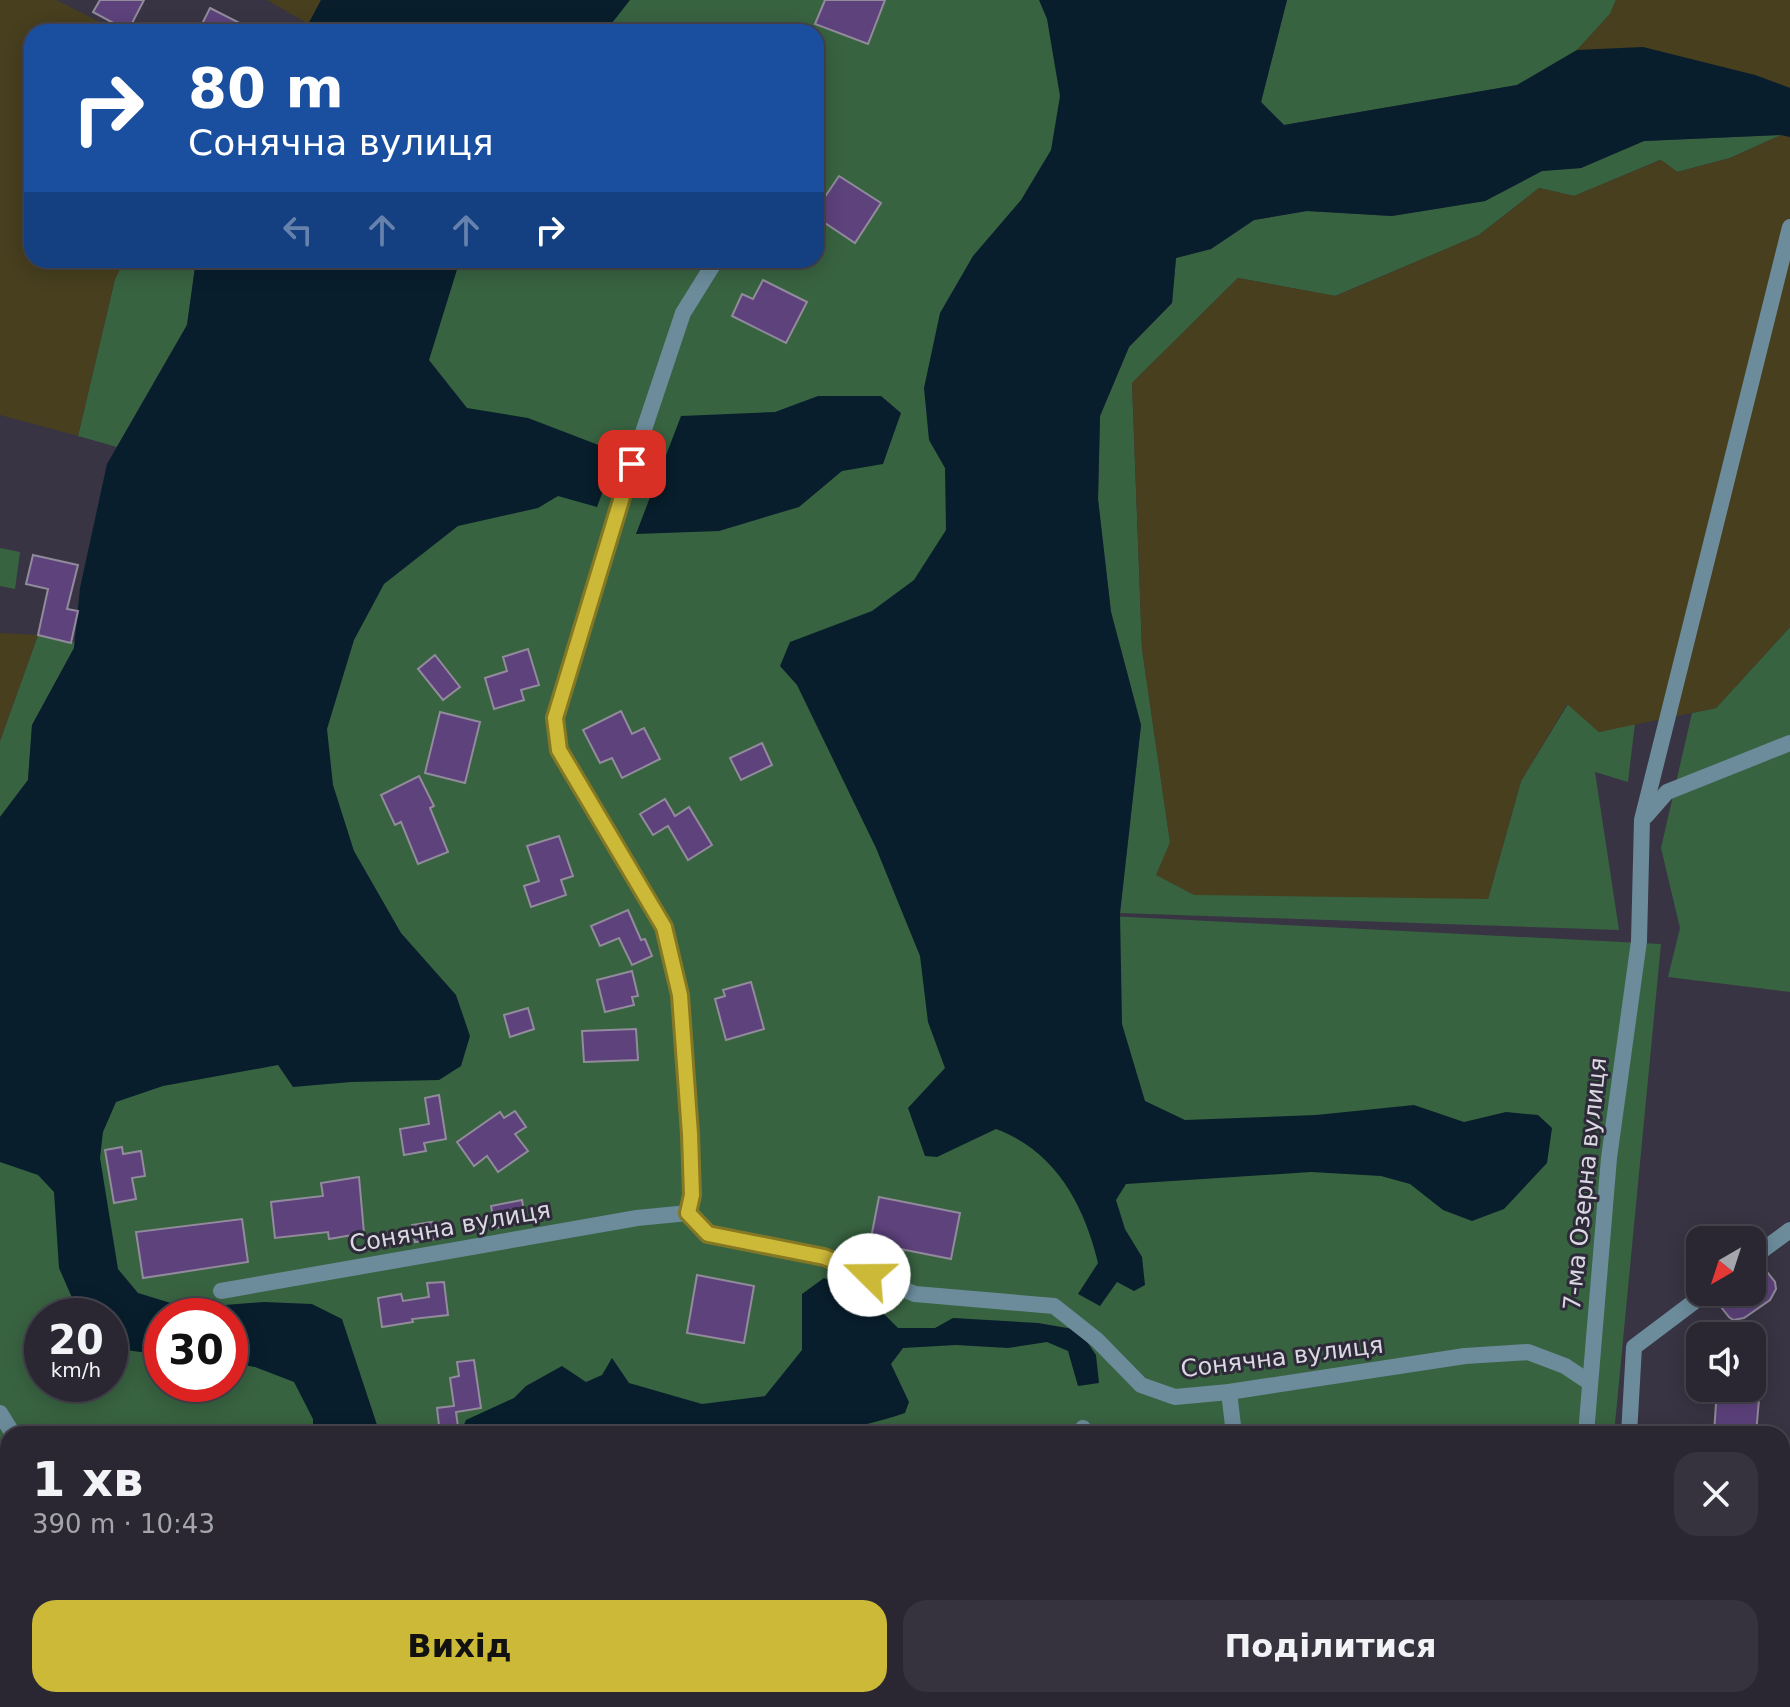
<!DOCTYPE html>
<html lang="uk">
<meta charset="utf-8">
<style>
:root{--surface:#2a2732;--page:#36333e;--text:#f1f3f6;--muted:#a5a5ac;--line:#46444d;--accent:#ccb938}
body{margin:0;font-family:"DejaVu Sans",sans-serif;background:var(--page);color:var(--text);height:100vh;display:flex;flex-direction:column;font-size:30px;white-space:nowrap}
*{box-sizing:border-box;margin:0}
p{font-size:26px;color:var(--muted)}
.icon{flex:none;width:44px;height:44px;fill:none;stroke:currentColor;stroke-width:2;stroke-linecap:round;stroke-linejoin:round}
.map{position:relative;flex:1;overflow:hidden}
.side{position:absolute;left:0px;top:1426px;width:1790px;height:282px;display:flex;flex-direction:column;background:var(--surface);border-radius:24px 24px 0 0;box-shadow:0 4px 20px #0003,0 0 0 2px var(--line)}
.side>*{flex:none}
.hud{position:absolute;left:24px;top:24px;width:800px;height:244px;border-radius:24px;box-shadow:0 4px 20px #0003,0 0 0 2px var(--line);background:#1a4fa0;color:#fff;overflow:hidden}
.needle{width:52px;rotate:219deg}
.controls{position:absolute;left:1686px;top:1226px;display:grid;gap:16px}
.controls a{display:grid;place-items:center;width:80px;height:80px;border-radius:16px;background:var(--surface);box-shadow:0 4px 20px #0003,0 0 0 2px var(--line);font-size:40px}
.speed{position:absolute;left:24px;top:1298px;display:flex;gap:16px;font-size:40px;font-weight:700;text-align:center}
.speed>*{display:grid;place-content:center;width:104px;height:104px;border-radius:50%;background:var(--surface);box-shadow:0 4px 20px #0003,0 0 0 2px var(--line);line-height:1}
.speed small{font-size:20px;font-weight:400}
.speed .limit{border:12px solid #d22;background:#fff;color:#111}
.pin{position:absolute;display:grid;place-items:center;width:68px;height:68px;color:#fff;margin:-34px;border-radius:16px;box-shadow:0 4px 12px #0006}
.me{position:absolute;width:88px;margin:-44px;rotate:292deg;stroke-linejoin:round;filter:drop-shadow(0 0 6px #0008)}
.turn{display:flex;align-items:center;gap:28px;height:168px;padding:0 32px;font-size:36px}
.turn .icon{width:104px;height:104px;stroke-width:2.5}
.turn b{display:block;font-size:56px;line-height:68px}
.lanes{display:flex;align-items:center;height:76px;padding:0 32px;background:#0003;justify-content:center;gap:40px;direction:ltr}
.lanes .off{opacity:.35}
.round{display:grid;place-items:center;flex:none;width:84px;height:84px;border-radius:24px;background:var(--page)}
.head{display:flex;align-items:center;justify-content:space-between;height:136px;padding:0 32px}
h1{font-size:48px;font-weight:700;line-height:60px}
.action{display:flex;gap:16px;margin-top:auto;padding:16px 32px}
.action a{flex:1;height:92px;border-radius:24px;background:var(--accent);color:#111;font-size:32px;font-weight:700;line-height:92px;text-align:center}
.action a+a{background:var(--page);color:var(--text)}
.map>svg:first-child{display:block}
.green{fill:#386341;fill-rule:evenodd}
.sand{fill:#473f1e}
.water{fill:#081e2c}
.building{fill:#5d427c;stroke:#928b9c;stroke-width:2}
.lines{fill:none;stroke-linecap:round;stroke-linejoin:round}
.street{stroke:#6c8c9c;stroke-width:16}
.route-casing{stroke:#857824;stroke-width:20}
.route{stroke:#ccb938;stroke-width:14}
.labels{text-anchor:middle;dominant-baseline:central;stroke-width:6;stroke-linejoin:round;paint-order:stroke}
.street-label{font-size:24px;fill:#dad8e1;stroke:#2e2a39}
</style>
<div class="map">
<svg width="1790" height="1707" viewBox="0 0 1790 1707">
<rect width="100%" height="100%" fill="#383443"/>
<!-- green -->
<g class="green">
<path d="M595,0H1100L1090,915L1661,944L1614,1434H8V1700H1593V1707H0V920L410,260H816V32H570ZM42,1316H110V1384H42ZM162,1316H230V1384H162Z"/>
<polygon points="1287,0 1616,0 1610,14 1577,50 1517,85 1284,125 1261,102"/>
<polygon points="1781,135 1730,158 1677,172 1660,160 1574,196 1539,188 1479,235 1335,296 1238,278 1132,383 1142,649 1170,842 1488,899 1521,781 1568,704 1599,732 1635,723 1628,782 1595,772 1619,930 1120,913 1141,725 1111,612 1098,499 1100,416 1129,347 1172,303 1176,258 1211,249 1254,220 1307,211 1392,216 1485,201 1542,171 1581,168 1644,141"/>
<polygon points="124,260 196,260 187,325 117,447 78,436 115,279"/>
<polygon points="0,548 20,552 15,589 0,586"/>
<polygon points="1790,627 1790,992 1668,977 1680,928 1661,848 1692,713 1716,708"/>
<polygon points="38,635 71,643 75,641 74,648 32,725 28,780 0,817 0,741"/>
</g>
<!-- sand -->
<g class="sand">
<polygon points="0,0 56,0 120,32 32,32 32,260 124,260 115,279 78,436 0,415"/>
<polygon points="267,0 321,0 310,25"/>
<polygon points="1616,0 1790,0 1790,88 1755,75 1577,50 1610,14"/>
<polygon points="1781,135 1790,137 1790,627 1716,708 1599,732 1567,704 1521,781 1488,899 1194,895 1156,875 1170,842 1142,649 1132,383 1238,278 1336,296 1479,235 1539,188 1574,196 1661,160 1678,172 1730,158"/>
<polygon points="0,633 38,635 0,741"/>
</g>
<!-- water -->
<g class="water">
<polygon points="321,0 630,0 605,32 304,32"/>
<path d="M1039,0H1287L1261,102L1284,125L1517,85L1577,50L1643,47L1755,75L1790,88V137L1781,135L1644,141L1581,168L1542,171L1485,201L1392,216L1307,211L1254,220L1211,249L1176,258L1172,303L1129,347L1100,416L1098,499L1111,612L1141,725L1120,913L1122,1024L1145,1101L1185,1120L1316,1115L1414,1105L1464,1122L1506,1112L1538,1115L1552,1128L1547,1163L1504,1209L1472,1221L1443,1210L1410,1184L1381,1176L1311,1172L1126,1184L1116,1200L1125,1229L1142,1257L1145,1285L1134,1291L1117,1282L1100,1306L1078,1294L1098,1263C1084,1204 1055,1151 996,1129L937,1157L925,1156L908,1108L945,1068L928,1022L920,956L876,848L797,685L780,666L790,642L872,611L914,580L946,530L945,468L929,440L924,388L940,313L973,256L1021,200L1051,150L1060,96L1047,19Z"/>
<polygon points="196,260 460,260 429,360 467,408 528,418 609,449 615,459 597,507 558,496 538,508 458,526 384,584 354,640 327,729 333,785 354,851 401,933 456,995 470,1036 461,1066 439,1080 351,1082 293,1087 278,1065 163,1086 116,1102 103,1132 100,1158 118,1269 138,1293 187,1308 264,1302 312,1304 342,1319 380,1434 313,1434 313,1419 294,1382 255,1367 230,1363 230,1316 162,1316 162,1355 126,1350 110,1342 110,1316 80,1316 59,1268 54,1192 38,1175 0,1162 0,817 28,780 32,725 74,648 80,588 107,464 187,325"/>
<polygon points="818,396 881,396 901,413 883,464 842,471 799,507 719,531 636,534 681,416 775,412"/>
<path d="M824,1278L867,1297L898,1328H935L953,1318L1038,1323L1079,1330L1096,1355L1099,1383L1078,1386L1068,1351L1047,1342L1008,1348L956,1345L903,1348L891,1364L909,1402L905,1413C866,1426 840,1432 799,1424L784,1434H650L636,1427L600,1433L554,1426L544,1434H460L466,1420L514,1398L526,1386L562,1366L586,1382L602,1375L612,1358L629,1383L702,1404L765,1396L802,1350V1294Z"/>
<polygon points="271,1700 390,1700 384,1707 264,1707"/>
</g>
<!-- building -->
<g class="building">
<polygon points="100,0 144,0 128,31 93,12"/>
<polygon points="825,0 885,0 868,44 815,24"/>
<polygon points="210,8 257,32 198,32"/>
<polygon points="839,176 881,203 855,243 816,217 816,210"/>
<polygon points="763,280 807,302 786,343 732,316 742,294 753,299"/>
<polygon points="33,555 78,565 67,609 78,611 71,643 38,635 48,589 26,584"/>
<polygon points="528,649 539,685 521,690 524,700 494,709 485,678 507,671 503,657"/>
<polygon points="435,655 460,687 443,700 418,669"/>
<polygon points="621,711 632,734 644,728 660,759 622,778 612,758 600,763 583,730"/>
<polygon points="440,712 480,722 465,783 425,773"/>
<polygon points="762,743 772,765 741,780 730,758"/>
<polygon points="419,776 434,806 430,808 448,852 418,864 401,822 395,825 381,795"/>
<polygon points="665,799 675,816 689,807 712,845 688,860 668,826 653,835 640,814"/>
<polygon points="559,836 573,876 561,880 566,895 531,907 524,886 539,881 527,846"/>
<polygon points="628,910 641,940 645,939 652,956 632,965 619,938 600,946 591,926"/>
<polygon points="632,971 638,996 632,997 634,1005 605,1012 597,980"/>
<polygon points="751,982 764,1029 726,1040 715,999 725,996 723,990"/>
<polygon points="528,1008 534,1029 510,1037 504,1015"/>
<polygon points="636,1029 638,1060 584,1062 582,1031"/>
<polygon points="439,1095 446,1139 424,1143 426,1151 404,1155 400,1129 429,1124 425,1098"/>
<polygon points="515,1111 526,1127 515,1134 528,1151 498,1172 487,1156 474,1166 457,1142 500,1112 504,1118"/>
<polygon points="122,1147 123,1154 141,1151 145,1176 132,1178 136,1199 114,1203 105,1150"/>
<polygon points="359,1177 364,1233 329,1239 328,1232 275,1238 271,1202 323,1196 321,1183"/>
<polygon points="879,1197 960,1213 951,1259 870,1243"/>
<polygon points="522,1200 526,1222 495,1228 491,1206"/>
<polygon points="242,1219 248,1262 143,1278 136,1232"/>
<polygon points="432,1222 435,1239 415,1242 412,1225"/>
<polygon points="1768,1273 1775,1282 1776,1289 1770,1300 1744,1318 1733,1320 1729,1317 1721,1307 1742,1292 1752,1292 1752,1284"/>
<polygon points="697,1275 754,1286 744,1343 687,1333"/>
<polygon points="444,1282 448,1315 412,1319 413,1322 382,1327 378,1298 401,1294 403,1301 429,1297 427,1283"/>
<polygon points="474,1360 481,1408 456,1412 459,1434 440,1434 437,1408 454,1406 450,1378 459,1376 457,1362"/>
<polygon points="1717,1388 1760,1388 1756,1434 1714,1434"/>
</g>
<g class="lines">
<!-- street -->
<g class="street">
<polyline points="816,118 818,115"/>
<polyline points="1646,816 1667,792 1790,743"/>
<polyline points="688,1213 692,1195 690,1134 680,995 664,927 559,750 555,718 613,522 683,313 716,260"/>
<polyline points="688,1213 708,1234 824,1257 915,1294 1054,1306 1097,1340 1141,1385 1175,1397 1229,1392 1465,1356 1528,1352 1565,1366 1589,1382"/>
<polyline points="1752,1258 1790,1230"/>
<polyline points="221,1291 637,1218 688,1213"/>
<polyline points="1229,1392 1234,1434"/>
<polyline points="0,1413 13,1434"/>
<polyline points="1083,1428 1084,1434"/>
<polyline points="941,1433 941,1434"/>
<polyline points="1586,1434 1609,1158 1639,941 1642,820 1790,227"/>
<polyline points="1629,1434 1634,1347 1707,1292"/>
<polyline points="174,1700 178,1707"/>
<polyline points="534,1700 534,1707"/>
<polyline points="676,1700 676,1707"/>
<polyline points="826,1700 827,1707"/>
<polyline points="972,1700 972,1707"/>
<polyline points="1115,1700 1116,1707"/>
<polyline points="1263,1700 1264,1707"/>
<polyline points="760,1707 786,1700"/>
<polyline points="1571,1707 1571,1700"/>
<polyline points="1613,1707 1614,1700"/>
</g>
</g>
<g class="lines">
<!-- route casing -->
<g class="route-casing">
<polyline id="route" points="632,464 555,718 559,750 664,927 680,995 690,1134 692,1195 688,1213 708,1234 824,1257 869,1275"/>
</g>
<!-- route -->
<use href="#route" class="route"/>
</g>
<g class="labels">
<!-- street labels -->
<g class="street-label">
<text transform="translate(1585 1184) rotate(-84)">7-ма Озерна вулиця</text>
<text transform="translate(450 1227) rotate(-10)">Сонячна вулиця</text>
<text transform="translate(1282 1357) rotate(-7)">Сонячна вулиця</text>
</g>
</g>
</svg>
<div class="controls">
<a><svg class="needle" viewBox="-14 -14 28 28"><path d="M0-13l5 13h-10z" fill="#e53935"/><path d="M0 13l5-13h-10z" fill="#a5a5ac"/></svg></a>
<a><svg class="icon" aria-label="sound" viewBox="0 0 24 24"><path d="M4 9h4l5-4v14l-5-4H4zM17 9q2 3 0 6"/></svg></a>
</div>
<div class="speed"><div>20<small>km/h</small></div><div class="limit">30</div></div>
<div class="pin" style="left:632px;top:464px;background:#d93025"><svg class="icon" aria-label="arrive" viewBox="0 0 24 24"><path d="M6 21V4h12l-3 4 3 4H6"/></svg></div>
<svg class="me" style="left:869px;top:1275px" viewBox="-20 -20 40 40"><circle r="19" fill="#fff"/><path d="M0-13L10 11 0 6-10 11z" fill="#ccb938"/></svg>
<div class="hud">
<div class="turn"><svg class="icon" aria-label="right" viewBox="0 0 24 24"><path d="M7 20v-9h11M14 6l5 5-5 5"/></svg><div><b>80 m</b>Сонячна вулиця</div></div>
<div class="lanes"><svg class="icon off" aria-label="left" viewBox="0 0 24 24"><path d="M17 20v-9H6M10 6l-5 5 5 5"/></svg><svg class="icon off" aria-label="ahead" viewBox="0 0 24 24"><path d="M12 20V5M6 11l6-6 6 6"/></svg><svg class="icon off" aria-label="ahead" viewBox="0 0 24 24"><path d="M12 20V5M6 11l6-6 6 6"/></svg><svg class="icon" aria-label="right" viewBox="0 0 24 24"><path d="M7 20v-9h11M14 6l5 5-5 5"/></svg></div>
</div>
<section class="side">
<div class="head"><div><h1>1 хв</h1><p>390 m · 10:43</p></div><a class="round"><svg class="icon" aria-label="close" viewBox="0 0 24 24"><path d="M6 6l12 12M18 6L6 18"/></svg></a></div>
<div class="action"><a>Вихід</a><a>Поділитися</a></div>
</section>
</div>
